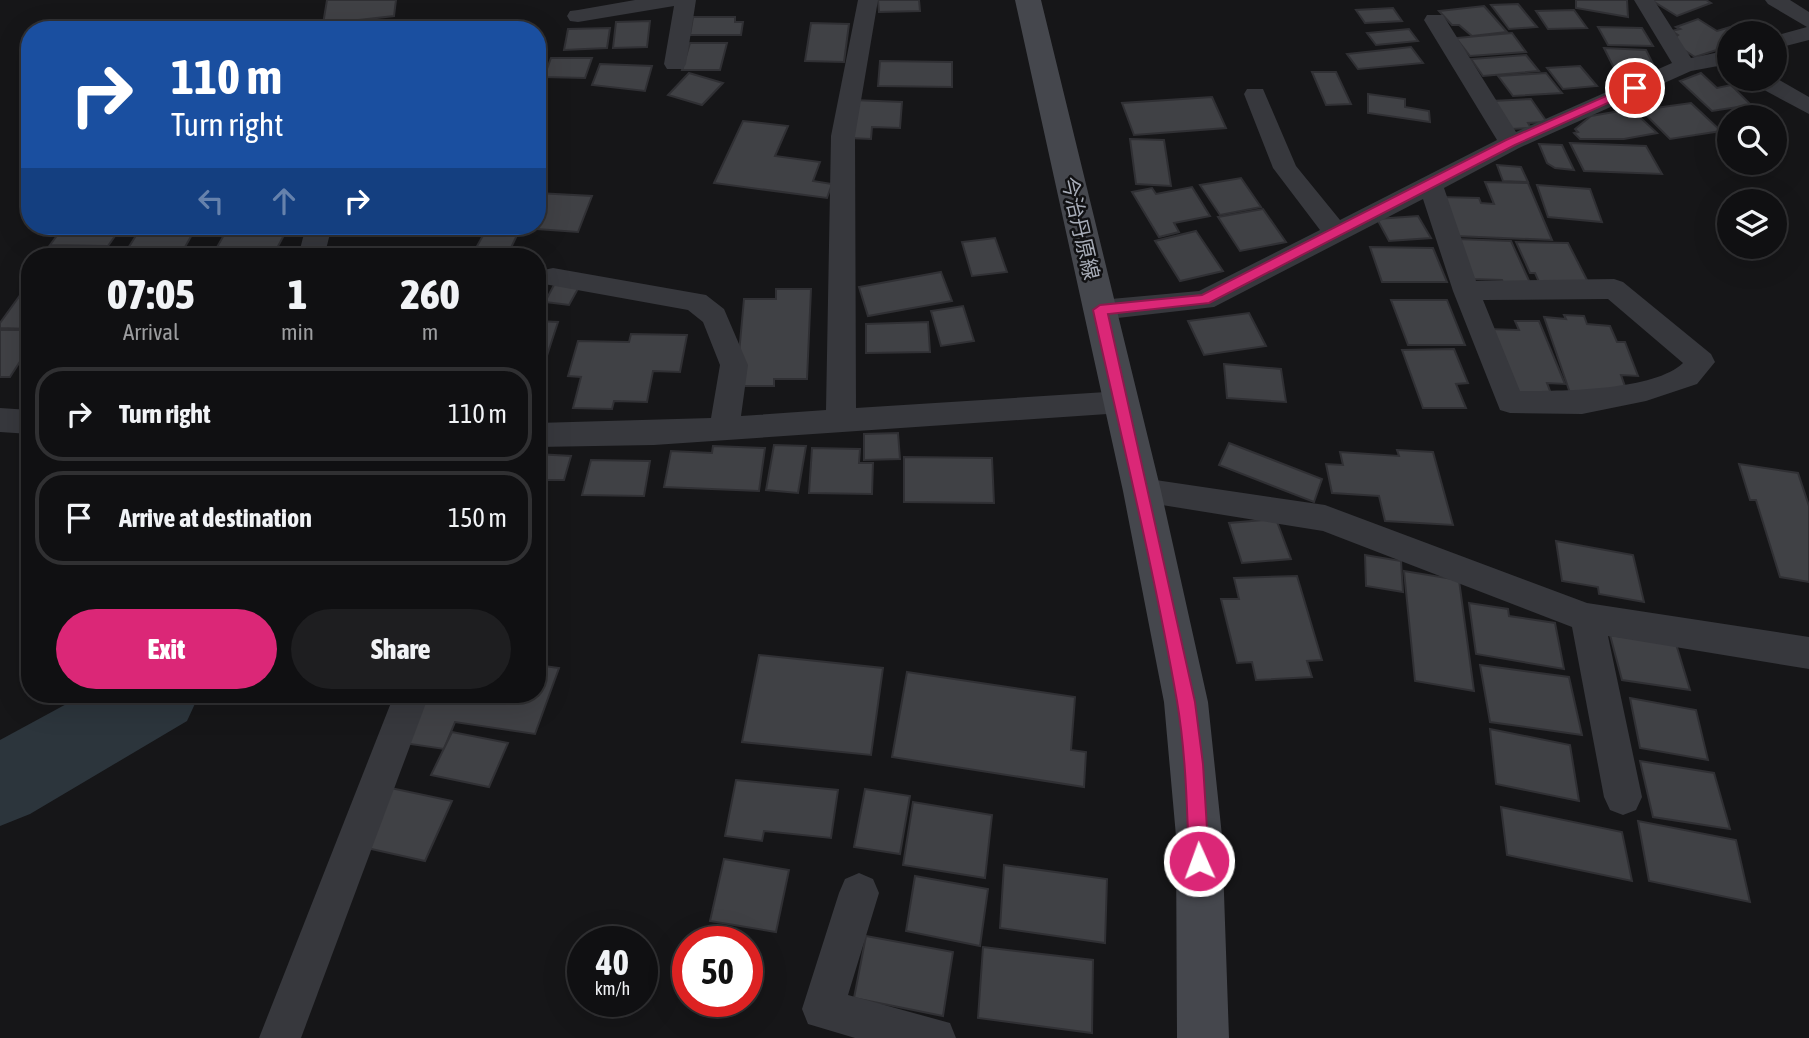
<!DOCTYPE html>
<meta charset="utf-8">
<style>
:root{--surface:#101012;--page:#1e1e20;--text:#f1f3f6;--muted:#9c9d9f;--line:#303032;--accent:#db2777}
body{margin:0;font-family:"Asap Condensed","Noto Sans JP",sans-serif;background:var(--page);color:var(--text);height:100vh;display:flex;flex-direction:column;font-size:26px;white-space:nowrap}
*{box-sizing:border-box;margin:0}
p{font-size:23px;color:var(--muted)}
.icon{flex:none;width:38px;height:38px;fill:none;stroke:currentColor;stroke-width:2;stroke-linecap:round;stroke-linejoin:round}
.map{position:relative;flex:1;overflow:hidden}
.details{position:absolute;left:21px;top:248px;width:525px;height:455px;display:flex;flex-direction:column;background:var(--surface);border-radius:28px;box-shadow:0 7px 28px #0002,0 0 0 2px var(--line)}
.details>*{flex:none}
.banner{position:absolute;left:21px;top:21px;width:525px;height:214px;border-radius:28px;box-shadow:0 7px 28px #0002,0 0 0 2px var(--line);background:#1a4fa0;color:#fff;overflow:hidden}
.controls{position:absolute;left:1717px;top:21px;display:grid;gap:14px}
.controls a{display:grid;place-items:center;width:70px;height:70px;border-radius:50%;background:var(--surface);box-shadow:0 7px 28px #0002,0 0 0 2px var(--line);font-size:35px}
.speed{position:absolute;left:567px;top:926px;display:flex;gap:14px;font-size:35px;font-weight:700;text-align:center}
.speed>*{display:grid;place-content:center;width:91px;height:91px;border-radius:50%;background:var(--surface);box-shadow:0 7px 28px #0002,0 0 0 2px var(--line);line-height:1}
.speed small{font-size:18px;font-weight:400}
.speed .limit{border:10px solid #d22;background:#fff;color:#111}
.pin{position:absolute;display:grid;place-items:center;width:60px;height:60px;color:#fff;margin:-30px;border:4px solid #fff;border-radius:50%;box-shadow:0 2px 7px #0007}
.me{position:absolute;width:77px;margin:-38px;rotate:358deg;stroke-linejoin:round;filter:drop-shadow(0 0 5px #0008)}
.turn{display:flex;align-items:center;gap:24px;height:147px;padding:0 35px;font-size:32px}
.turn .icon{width:91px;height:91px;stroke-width:2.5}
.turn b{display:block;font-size:49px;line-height:60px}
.lanes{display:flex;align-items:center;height:66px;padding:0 35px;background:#0003;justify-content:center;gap:35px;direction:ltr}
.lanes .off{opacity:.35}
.eta{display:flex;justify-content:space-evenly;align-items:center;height:119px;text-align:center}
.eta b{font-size:42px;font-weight:800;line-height:49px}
.button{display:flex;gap:14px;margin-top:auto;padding:14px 35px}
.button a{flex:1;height:80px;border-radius:42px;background:var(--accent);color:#fff;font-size:28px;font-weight:800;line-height:80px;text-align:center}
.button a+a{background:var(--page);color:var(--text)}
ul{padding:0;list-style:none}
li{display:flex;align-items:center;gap:21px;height:94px;margin:0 14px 10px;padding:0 21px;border:4px solid var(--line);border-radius:28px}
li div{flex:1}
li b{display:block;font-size:26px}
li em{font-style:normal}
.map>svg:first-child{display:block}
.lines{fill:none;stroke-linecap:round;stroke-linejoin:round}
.river{fill:#2c353c;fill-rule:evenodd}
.building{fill:#404145;stroke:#303034;stroke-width:2}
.street{fill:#37383d;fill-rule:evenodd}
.secondary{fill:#45474d;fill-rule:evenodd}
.route{fill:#db2777;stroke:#8e194d;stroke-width:2}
.labels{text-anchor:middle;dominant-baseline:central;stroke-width:5;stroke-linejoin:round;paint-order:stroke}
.street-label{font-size:21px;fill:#a8adb8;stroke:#111113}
</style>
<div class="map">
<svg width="1809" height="1038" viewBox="0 0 1809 1038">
<rect width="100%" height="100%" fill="#161618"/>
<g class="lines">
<!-- river -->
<polygon class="river" points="83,695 199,695 187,721 30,814 0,826 0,740"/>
</g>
<!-- building -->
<g class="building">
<polygon points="327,0 396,0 394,16 323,24"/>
<polygon points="878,0 919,0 920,11 879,12"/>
<polygon points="1576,0 1627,0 1628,17 1576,8"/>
<polygon points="1651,0 1706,0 1711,3 1677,16"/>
<polygon points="1518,4 1537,27 1509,29 1491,5"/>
<polygon points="1484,6 1507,32 1472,36 1459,25 1452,25 1439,11"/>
<polygon points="1393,8 1402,21 1365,23 1356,10"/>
<polygon points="1574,10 1587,28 1548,29 1536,11"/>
<polygon points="693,17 735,17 735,22 743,22 741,35 690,35"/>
<polygon points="1698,19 1717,31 1730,27 1740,33 1729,33 1729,46 1695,57 1670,41 1678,35 1672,31 1680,29 1676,27"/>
<polygon points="650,21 647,47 613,48 616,22"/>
<polygon points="811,23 849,24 844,62 805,61"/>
<polygon points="1598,27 1642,28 1653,46 1608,45"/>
<polygon points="610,28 607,48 564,50 568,29"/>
<polygon points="1409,29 1418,41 1376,45 1367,33"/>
<polygon points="1512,33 1526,52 1470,56 1456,38"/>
<polygon points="690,43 727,43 720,70 682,70"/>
<polygon points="1411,47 1423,63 1358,69 1347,54"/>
<polygon points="1604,48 1646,50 1656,70 1644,69 1647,75 1617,74"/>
<polygon points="1526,55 1539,71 1483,76 1471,59"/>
<polygon points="551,58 592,58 585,78 544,77"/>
<polygon points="880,61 952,62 952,87 878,86"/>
<polygon points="600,64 652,66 645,91 592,85"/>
<polygon points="1580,66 1597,86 1563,89 1547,68"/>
<polygon points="1312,72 1336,72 1351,104 1326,105"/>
<polygon points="689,73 723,83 702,105 668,95"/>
<polygon points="1546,73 1562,93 1513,96 1498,76"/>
<polygon points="1701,73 1717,88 1731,85 1751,105 1712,111 1680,81"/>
<polygon points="1368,94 1405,99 1405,107 1429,111 1430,122 1368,113"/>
<polygon points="1212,97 1226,128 1134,135 1122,103"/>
<polygon points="1531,99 1547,122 1528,123 1531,128 1510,129 1492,101"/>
<polygon points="853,100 902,102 900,128 872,127 871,139 849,138"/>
<polygon points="1691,103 1721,131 1670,139 1641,110"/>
<polygon points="1631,109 1657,133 1624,139 1580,139 1574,133 1578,132 1575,129 1591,116"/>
<polygon points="743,121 788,126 775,156 820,162 813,181 832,184 827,198 714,183"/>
<polygon points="1130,139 1164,140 1171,186 1136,184"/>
<polygon points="1570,143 1646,146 1662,174 1584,171"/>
<polygon points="1539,144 1562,145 1574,170 1555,168 1547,163"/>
<polygon points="1497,165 1521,167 1528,182 1503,181"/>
<polygon points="1241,178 1261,207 1220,215 1200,185"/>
<polygon points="1485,182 1528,183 1552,240 1455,236 1442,197 1479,198 1481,203 1494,204"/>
<polygon points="1537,185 1590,189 1602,222 1548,217"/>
<polygon points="1192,187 1210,216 1174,223 1179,232 1159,237 1132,192 1152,188 1156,194"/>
<polygon points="537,193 592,196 578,232 494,226 537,226"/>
<polygon points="1263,209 1286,242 1240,251 1218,217"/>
<polygon points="1418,216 1431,238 1389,241 1377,219"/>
<polygon points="64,226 122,226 108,246 50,245"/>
<polygon points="142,226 197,226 181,254 125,253"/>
<polygon points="229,226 289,226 276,250 216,249"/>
<polygon points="486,230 518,233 508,254 525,257 471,257"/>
<polygon points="1196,231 1223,271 1180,281 1155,241"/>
<polygon points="995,238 1007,272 972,276 962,242"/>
<polygon points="1456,239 1511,241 1531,285 1504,285 1502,280 1471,279"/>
<polygon points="1516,242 1568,243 1588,282 1539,282 1535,273 1530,273"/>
<polygon points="1370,247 1433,248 1447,282 1382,282"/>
<polygon points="48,248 95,249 90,257 42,257"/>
<polygon points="941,272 952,301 868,316 859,287"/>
<polygon points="556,281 580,285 569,305 545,302"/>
<polygon points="26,287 30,287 30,329 0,328 0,323"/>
<polygon points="776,289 811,289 807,379 774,379 774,386 736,386 744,299 776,299"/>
<polygon points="1391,300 1447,300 1465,345 1408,345"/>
<polygon points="963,306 974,341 941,346 931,311"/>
<polygon points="1249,313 1266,346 1204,355 1188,321"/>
<polygon points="1564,315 1584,316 1587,324 1610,326 1617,342 1625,342 1638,376 1621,375 1627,392 1570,393 1544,317 1566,319"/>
<polygon points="537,321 558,322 539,380 537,380"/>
<polygon points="1515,321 1539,321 1565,384 1547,383 1552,396 1512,395 1488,329 1519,330"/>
<polygon points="928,322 930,352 866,353 866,324"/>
<polygon points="0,330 30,330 30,346 10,377 0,377"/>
<polygon points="631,334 687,335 680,372 653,371 647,402 614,401 612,409 573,408 581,377 568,376 578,341 629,342"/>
<polygon points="1454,349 1468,383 1456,384 1466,408 1423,408 1402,350"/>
<polygon points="1224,364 1281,369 1286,402 1227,398"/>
<polygon points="898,433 900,459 864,460 864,434"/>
<polygon points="1229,443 1322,479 1314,502 1219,465"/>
<polygon points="774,445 806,446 798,493 766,490"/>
<polygon points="713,446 765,448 759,491 664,487 671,451 712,453"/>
<polygon points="812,448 860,449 859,463 873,463 872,494 809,493"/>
<polygon points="1397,450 1433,452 1453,525 1385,521 1379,496 1332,493 1326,464 1343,465 1340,452 1399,456"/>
<polygon points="537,454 571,456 564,480 547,480 543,494 537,494"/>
<polygon points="904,457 992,458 994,503 904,502"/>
<polygon points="591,460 650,461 644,496 582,495"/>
<polygon points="1739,464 1798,473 1809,506 1809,582 1780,577 1756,500 1750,500"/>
<polygon points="1276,519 1291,559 1242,563 1229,523"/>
<polygon points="1556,541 1633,555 1644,602 1599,594 1598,587 1562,581"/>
<polygon points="1365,555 1401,561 1403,592 1366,586"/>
<polygon points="1404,571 1459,580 1474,691 1415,681"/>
<polygon points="1297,576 1322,660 1307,661 1312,677 1256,680 1252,662 1237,663 1221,599 1239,599 1234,578"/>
<polygon points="1469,603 1508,609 1509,616 1555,623 1564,669 1476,654"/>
<polygon points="1610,635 1676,644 1690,690 1622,680"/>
<polygon points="759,655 883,668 871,755 742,742"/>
<polygon points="537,665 559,668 535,734 455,722 444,749 397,742 418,695 537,695"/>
<polygon points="1480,665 1569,677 1582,735 1490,722"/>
<polygon points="907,672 1075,697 1071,750 1086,752 1084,787 892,757"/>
<polygon points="1630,698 1696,710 1708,760 1640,748"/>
<polygon points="1490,729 1570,745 1579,801 1496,784"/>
<polygon points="452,732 508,743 489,787 431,775"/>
<polygon points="1640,761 1714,773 1730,829 1653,817"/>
<polygon points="736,780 838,790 831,838 764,831 762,841 725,836"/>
<polygon points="386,787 452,801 425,861 358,846"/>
<polygon points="865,789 910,796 900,854 854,847"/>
<polygon points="913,802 992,815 985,878 903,865"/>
<polygon points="1501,807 1622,832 1632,881 1507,855"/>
<polygon points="1638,821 1736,840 1750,902 1649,881"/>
<polygon points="724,859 789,870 776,932 710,921"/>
<polygon points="1004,865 1107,879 1105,943 1000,928"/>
<polygon points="915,876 988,889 980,946 906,931"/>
<polygon points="866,936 953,952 943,1016 854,998"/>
<polygon points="983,947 1093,960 1092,1033 978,1018"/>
</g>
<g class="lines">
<!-- street -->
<g class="street">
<polygon points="635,0 696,0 686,64 683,69 667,69 664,64 674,6 578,22 570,21 567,16 570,11 578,10"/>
<polygon points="858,0 878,0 855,136 856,408 1122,391 1132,394 1137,402 1132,410 1122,413 654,445 537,447 537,423 711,418 720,365 703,322 688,310 544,284 540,277 544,270 553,268 706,295 724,309 748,365 741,416 826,410 831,136"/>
<path d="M1634,0H1654L1691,58L1729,50V64L1691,71L1519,148L1444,188L1476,281L1614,279L1623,282L1711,354L1715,362L1697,384L1646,401L1582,414L1510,413L1500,410L1453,291L1423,199L1214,307L1100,320L1090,317L1086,310L1090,303L1100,300L1199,291L1320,230L1273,168L1244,94L1247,89H1263L1296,166L1340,220L1497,140L1424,20L1427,15H1443L1516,132L1672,63ZM1608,299L1683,363C1654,391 1559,391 1520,391L1483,300Z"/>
<polygon points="1765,0 1790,0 1809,12 1809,40 1774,49 1774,36 1807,27 1768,4"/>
<polygon points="1774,77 1809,97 1809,114 1753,84 1750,79"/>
<polygon points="306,226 332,226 324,257 298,257"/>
<polygon points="0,408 30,410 30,434 0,432"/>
<polygon points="1142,478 1325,505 1587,603 1809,637 1809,669 1608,636 1642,797 1636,810 1623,815 1610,810 1604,797 1572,627 1323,531 1131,500 1127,491 1131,482"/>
<polygon points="394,695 429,695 301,1038 259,1038"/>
<polygon points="859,873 873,879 879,893 848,995 950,1023 956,1038 855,1038 808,1024 802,1009 839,893 845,879"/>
</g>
<!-- secondary -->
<polygon class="secondary" points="1015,0 1041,0 1161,491 1208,702 1222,836 1229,1038 1177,1038 1176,836 1164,702 1123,491"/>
</g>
<!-- route -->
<path class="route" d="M1631,85L1641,88L1515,145L1209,303L1108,314L1195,702L1203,764L1209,861L1206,868L1199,871L1192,868L1189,861C1187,808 1186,754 1177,701C1154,570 1122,440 1093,310L1100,305L1202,295L1506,140Z"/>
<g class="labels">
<!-- street labels -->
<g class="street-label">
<text transform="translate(1081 228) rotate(77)">今治丹原線</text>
</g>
</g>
</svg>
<div class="controls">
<a><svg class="icon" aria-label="sound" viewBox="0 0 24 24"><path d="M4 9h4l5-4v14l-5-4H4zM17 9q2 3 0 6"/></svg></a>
<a><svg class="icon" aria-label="search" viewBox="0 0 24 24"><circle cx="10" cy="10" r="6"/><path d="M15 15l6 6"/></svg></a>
<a><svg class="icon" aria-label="layers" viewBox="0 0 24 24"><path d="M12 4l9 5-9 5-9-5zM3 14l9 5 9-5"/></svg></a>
</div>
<div class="speed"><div>40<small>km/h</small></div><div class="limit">50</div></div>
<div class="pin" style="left:1635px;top:88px;background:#d93025"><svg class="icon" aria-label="arrive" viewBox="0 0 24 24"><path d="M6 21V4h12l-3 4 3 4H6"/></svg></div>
<svg class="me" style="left:1199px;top:861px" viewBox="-20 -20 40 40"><circle r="17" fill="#db2777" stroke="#fff" stroke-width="3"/><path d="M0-11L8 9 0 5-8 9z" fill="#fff"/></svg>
<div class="banner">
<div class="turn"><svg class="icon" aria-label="right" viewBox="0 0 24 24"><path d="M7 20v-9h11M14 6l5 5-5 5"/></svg><div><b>110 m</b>Turn right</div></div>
<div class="lanes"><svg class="icon off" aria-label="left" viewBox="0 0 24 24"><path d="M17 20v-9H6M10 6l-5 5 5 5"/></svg><svg class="icon off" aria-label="ahead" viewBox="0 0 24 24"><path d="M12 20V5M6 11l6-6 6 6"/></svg><svg class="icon" aria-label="right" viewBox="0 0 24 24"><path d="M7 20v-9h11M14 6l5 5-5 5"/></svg></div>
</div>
<section class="details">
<div class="eta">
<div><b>07:05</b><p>Arrival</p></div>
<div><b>1</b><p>min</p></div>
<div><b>260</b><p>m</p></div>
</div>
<ul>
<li><svg class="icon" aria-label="right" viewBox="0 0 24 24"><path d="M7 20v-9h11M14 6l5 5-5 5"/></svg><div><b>Turn right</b></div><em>110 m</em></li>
<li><svg class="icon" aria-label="arrive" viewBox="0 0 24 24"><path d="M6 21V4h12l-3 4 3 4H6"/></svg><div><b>Arrive at destination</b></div><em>150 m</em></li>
</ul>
<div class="button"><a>Exit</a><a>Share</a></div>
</section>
</div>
